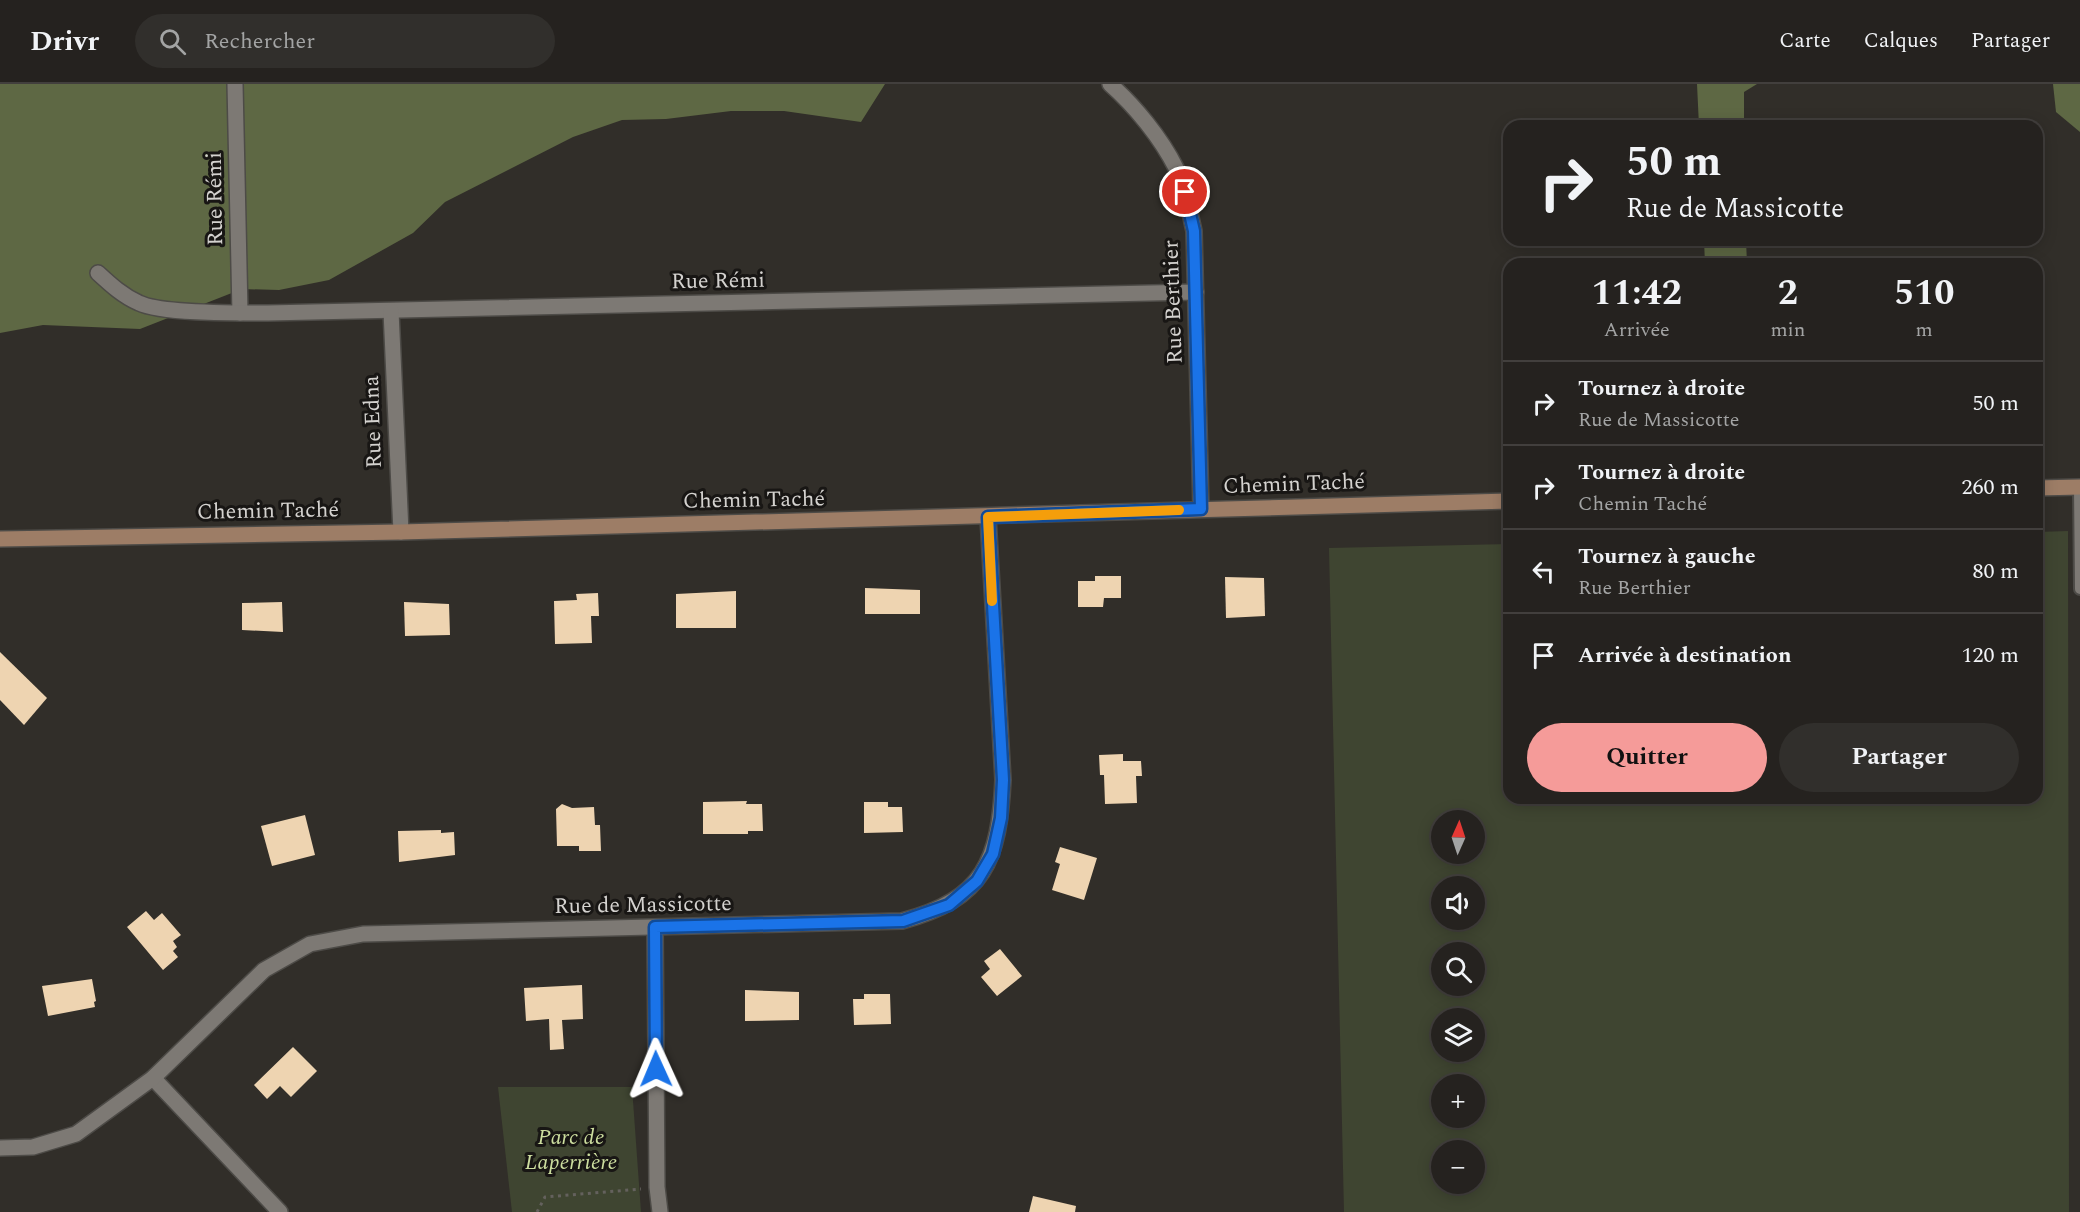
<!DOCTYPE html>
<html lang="fr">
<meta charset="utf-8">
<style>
:root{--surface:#25221f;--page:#312f2c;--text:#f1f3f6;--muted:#a3a4a4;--line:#423f3d;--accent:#f59b99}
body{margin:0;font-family:Spectral,serif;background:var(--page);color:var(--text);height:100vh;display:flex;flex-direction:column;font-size:22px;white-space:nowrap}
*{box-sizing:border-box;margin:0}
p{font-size:20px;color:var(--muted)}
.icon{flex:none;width:33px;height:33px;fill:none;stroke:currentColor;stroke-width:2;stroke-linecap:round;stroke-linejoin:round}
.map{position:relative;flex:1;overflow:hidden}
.details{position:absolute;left:1503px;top:174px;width:540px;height:546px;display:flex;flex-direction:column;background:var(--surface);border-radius:18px;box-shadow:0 3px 15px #0003,0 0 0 2px var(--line)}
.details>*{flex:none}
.banner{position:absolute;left:1503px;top:36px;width:540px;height:126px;border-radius:18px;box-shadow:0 3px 15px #0003,0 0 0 2px var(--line);background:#25221f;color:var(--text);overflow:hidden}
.needle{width:39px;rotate:3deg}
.fabs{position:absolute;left:1431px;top:726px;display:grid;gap:12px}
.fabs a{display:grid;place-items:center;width:54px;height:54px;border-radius:50%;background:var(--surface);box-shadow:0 3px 15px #0003,0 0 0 2px var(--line);font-size:30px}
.pin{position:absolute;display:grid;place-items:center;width:51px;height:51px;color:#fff;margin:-26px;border:3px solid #fff;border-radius:50%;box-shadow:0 2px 6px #0007}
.me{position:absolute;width:66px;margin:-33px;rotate:359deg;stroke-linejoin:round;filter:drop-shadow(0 0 4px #0008)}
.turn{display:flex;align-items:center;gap:21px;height:126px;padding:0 24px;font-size:27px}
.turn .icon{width:78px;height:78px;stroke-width:2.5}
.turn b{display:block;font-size:42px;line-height:51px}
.eta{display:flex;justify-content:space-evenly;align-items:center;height:102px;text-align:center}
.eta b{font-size:36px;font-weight:700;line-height:42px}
.action{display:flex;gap:12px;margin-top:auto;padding:12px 24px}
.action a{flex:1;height:69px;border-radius:36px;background:var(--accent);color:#111;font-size:24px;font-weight:700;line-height:69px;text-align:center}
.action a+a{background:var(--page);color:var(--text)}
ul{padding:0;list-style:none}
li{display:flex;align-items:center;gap:18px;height:84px;padding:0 24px;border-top:2px solid var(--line)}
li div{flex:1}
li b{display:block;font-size:22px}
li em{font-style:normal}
header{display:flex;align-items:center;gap:36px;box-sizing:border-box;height:84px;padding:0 30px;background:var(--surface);border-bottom:2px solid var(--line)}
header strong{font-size:28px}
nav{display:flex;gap:33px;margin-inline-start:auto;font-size:21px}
.search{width:420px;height:54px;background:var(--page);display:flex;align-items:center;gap:15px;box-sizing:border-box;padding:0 21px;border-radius:33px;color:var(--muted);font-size:22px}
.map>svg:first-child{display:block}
.green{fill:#3f4531;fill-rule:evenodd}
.forest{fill:#5e6844}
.building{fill:#eed4b1}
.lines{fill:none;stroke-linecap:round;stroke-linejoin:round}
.lane-casing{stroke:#4d4b47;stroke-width:14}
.street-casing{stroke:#4d4b47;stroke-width:18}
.secondary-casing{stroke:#4d4b47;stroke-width:18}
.path{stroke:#64615d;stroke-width:3;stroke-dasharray:3 4.5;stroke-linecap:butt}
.lane{stroke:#7d7974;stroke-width:10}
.street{stroke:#7d7974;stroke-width:15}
.secondary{stroke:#9d7d66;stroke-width:15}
.route-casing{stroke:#114b97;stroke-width:15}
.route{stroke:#1a73e8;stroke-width:10}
.slow{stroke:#f59e0b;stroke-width:10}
.labels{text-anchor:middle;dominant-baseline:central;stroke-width:6;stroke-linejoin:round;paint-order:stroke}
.street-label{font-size:22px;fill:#d4d2cf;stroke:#181614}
.park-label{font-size:22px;font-style:italic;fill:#cdde9f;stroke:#181614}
</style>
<header>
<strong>Drivr</strong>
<div class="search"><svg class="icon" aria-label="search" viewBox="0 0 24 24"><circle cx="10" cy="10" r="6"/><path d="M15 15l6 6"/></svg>Rechercher</div>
<nav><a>Carte</a><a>Calques</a><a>Partager</a></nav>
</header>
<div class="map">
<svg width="2080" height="1128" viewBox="0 0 2080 1128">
<rect width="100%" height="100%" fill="#312e29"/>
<!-- green -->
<g class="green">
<path d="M2068,447L2069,1128H1344L1329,464L1509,460V714H2037V448ZM1442,736H1474V770H1442ZM1442,802H1474V836H1442ZM1442,868H1474V902H1442ZM1442,934H1474V968H1442ZM1442,1000H1474V1034H1442ZM1442,1066H1474V1100H1442Z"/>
<polygon points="498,1003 632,1003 641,1128 512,1128"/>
</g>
<!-- forest -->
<g class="forest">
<polygon points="0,0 885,0 861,38 784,27 731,27 666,35 622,36 573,53 445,118 413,149 329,196 279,206 242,205 140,245 43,241 0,249"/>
<polygon points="1697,0 1757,0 1744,8 1744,42 1699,42"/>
<polygon points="2053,0 2080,0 2080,48 2056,28"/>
<polygon points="1704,156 1746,156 1747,180 1705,180"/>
</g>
<!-- building -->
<g class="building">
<polygon points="1095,492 1121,492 1121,514 1104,514 1103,523 1078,523 1078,497 1095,497"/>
<polygon points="1225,493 1264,494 1265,532 1226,534"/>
<polygon points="865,504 920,506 920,530 865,530"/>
<polygon points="736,507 736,544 676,544 676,510"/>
<polygon points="598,509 599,532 591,532 592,559 555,560 554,517 577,516 576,510"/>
<polygon points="282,518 283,548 242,546 242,519"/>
<polygon points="404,518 449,520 450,551 405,552"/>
<polygon points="0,568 47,614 24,641 0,616"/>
<polygon points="1123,670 1123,677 1141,677 1142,692 1136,692 1137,719 1105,720 1104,691 1100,691 1099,671"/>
<polygon points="747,717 746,720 762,720 763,747 748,747 748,750 703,750 703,718"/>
<polygon points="864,718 888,718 888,723 902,723 903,748 864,749"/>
<polygon points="562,720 572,724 594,723 595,741 600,741 601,767 579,767 579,762 557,762 556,725"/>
<polygon points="305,731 315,771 272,782 261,742"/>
<polygon points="441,746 441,749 454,748 455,771 399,778 398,747"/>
<polygon points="1060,763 1097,774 1084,816 1052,806 1060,780 1055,778"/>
<polygon points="146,827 154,836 162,829 181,851 173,857 177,863 173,867 178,873 163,886 127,843"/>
<polygon points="1000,865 1022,892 997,912 981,893 990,885 984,877"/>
<polygon points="92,895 96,917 94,918 95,923 48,932 42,902"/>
<polygon points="582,901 583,935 562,936 564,965 550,966 549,935 526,937 524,904"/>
<polygon points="745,906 799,908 799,936 745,937"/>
<polygon points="864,910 890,910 891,940 854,941 853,915 864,915"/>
<polygon points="293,963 317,987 291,1013 280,1002 267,1015 254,1001"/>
<polygon points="1033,1112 1076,1122 1075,1128 1029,1128"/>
</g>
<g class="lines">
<!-- lane casing -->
<g class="lane-casing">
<polyline id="lane" points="2079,403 2080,505"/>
</g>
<!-- street casing -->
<g class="street-casing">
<g id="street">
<polyline points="235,0 240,229"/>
<path d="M1110,0C1135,22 1161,54 1176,84C1186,104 1189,126 1194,147L1201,425"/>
<path d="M98,189C111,201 123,212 139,219C162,230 239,229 268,229L1196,208"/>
<polyline points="391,227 401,448"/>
<polyline points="655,843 657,1103 660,1128"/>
<polyline points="153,994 280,1128"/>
<path d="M0,1064L33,1063L76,1050L153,994L264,886L310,860L363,850L902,837C985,815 999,776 1003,696L988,433"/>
</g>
</g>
<!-- secondary casing -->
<g class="secondary-casing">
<g id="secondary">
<polyline points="2037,404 2080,403"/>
<polyline points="0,455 401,448 1509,417"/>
</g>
</g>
<!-- path -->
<polyline class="path" points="537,1128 545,1113 641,1105"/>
<!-- lane -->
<use href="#lane" class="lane"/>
<!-- street -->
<use href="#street" class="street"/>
<!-- secondary -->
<use href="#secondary" class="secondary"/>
</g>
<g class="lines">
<!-- route casing -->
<g class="route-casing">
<polyline id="route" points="656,985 655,843 903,837 949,821 977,797 993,770 1001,734 1003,696 988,433 1201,425 1194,147 1185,108"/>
</g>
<!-- route -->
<use href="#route" class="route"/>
<!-- slow -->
<polyline class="slow" points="992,517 988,433 1179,426"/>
</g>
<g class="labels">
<!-- street labels -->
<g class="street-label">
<text transform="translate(215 115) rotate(-91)">Rue Rémi</text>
<text transform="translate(718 197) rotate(-1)">Rue Rémi</text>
<text transform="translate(1173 218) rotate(-92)">Rue Berthier</text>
<text transform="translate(373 338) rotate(-92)">Rue Edna</text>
<text transform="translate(1294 400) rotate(-2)">Chemin Taché</text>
<text transform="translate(754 416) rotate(-1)">Chemin Taché</text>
<text transform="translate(268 427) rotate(-1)">Chemin Taché</text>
<text transform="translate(643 821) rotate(-1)">Rue de Massicotte</text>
</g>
<!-- park labels -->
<g class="park-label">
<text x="571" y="1053">Parc de<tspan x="571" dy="25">Laperrière</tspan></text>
</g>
</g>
</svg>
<div class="fabs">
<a><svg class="needle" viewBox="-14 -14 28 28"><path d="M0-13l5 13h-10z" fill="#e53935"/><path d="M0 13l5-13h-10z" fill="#a3a4a4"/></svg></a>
<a><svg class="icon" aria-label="sound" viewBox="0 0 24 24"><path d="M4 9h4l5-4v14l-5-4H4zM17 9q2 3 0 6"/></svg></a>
<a><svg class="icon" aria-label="search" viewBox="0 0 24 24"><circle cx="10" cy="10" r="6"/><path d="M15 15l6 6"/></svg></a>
<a><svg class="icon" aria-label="layers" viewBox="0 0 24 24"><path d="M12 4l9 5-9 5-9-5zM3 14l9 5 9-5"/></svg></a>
<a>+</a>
<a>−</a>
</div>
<div class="pin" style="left:1185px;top:108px;background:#d93025"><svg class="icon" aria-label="arrive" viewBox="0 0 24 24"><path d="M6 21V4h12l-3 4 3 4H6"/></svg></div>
<svg class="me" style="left:656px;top:985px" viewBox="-20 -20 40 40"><path d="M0-17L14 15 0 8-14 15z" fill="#1a73e8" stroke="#fff" stroke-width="4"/></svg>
<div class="banner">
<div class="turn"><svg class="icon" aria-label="right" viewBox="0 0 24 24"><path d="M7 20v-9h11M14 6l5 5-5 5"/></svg><div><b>50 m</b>Rue de Massicotte</div></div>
</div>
<section class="details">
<div class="eta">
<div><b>11:42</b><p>Arrivée</p></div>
<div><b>2</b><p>min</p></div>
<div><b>510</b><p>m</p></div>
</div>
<ul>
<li><svg class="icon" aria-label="right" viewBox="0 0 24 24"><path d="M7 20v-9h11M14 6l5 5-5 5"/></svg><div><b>Tournez à droite</b><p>Rue de Massicotte</p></div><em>50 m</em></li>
<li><svg class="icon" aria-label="right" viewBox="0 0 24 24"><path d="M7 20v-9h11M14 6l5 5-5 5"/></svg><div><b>Tournez à droite</b><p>Chemin Taché</p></div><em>260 m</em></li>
<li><svg class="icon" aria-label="left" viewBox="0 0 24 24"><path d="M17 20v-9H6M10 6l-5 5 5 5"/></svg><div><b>Tournez à gauche</b><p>Rue Berthier</p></div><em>80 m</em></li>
<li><svg class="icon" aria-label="arrive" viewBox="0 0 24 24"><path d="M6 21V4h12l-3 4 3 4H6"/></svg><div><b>Arrivée à destination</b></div><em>120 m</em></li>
</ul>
<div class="action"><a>Quitter</a><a>Partager</a></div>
</section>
</div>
